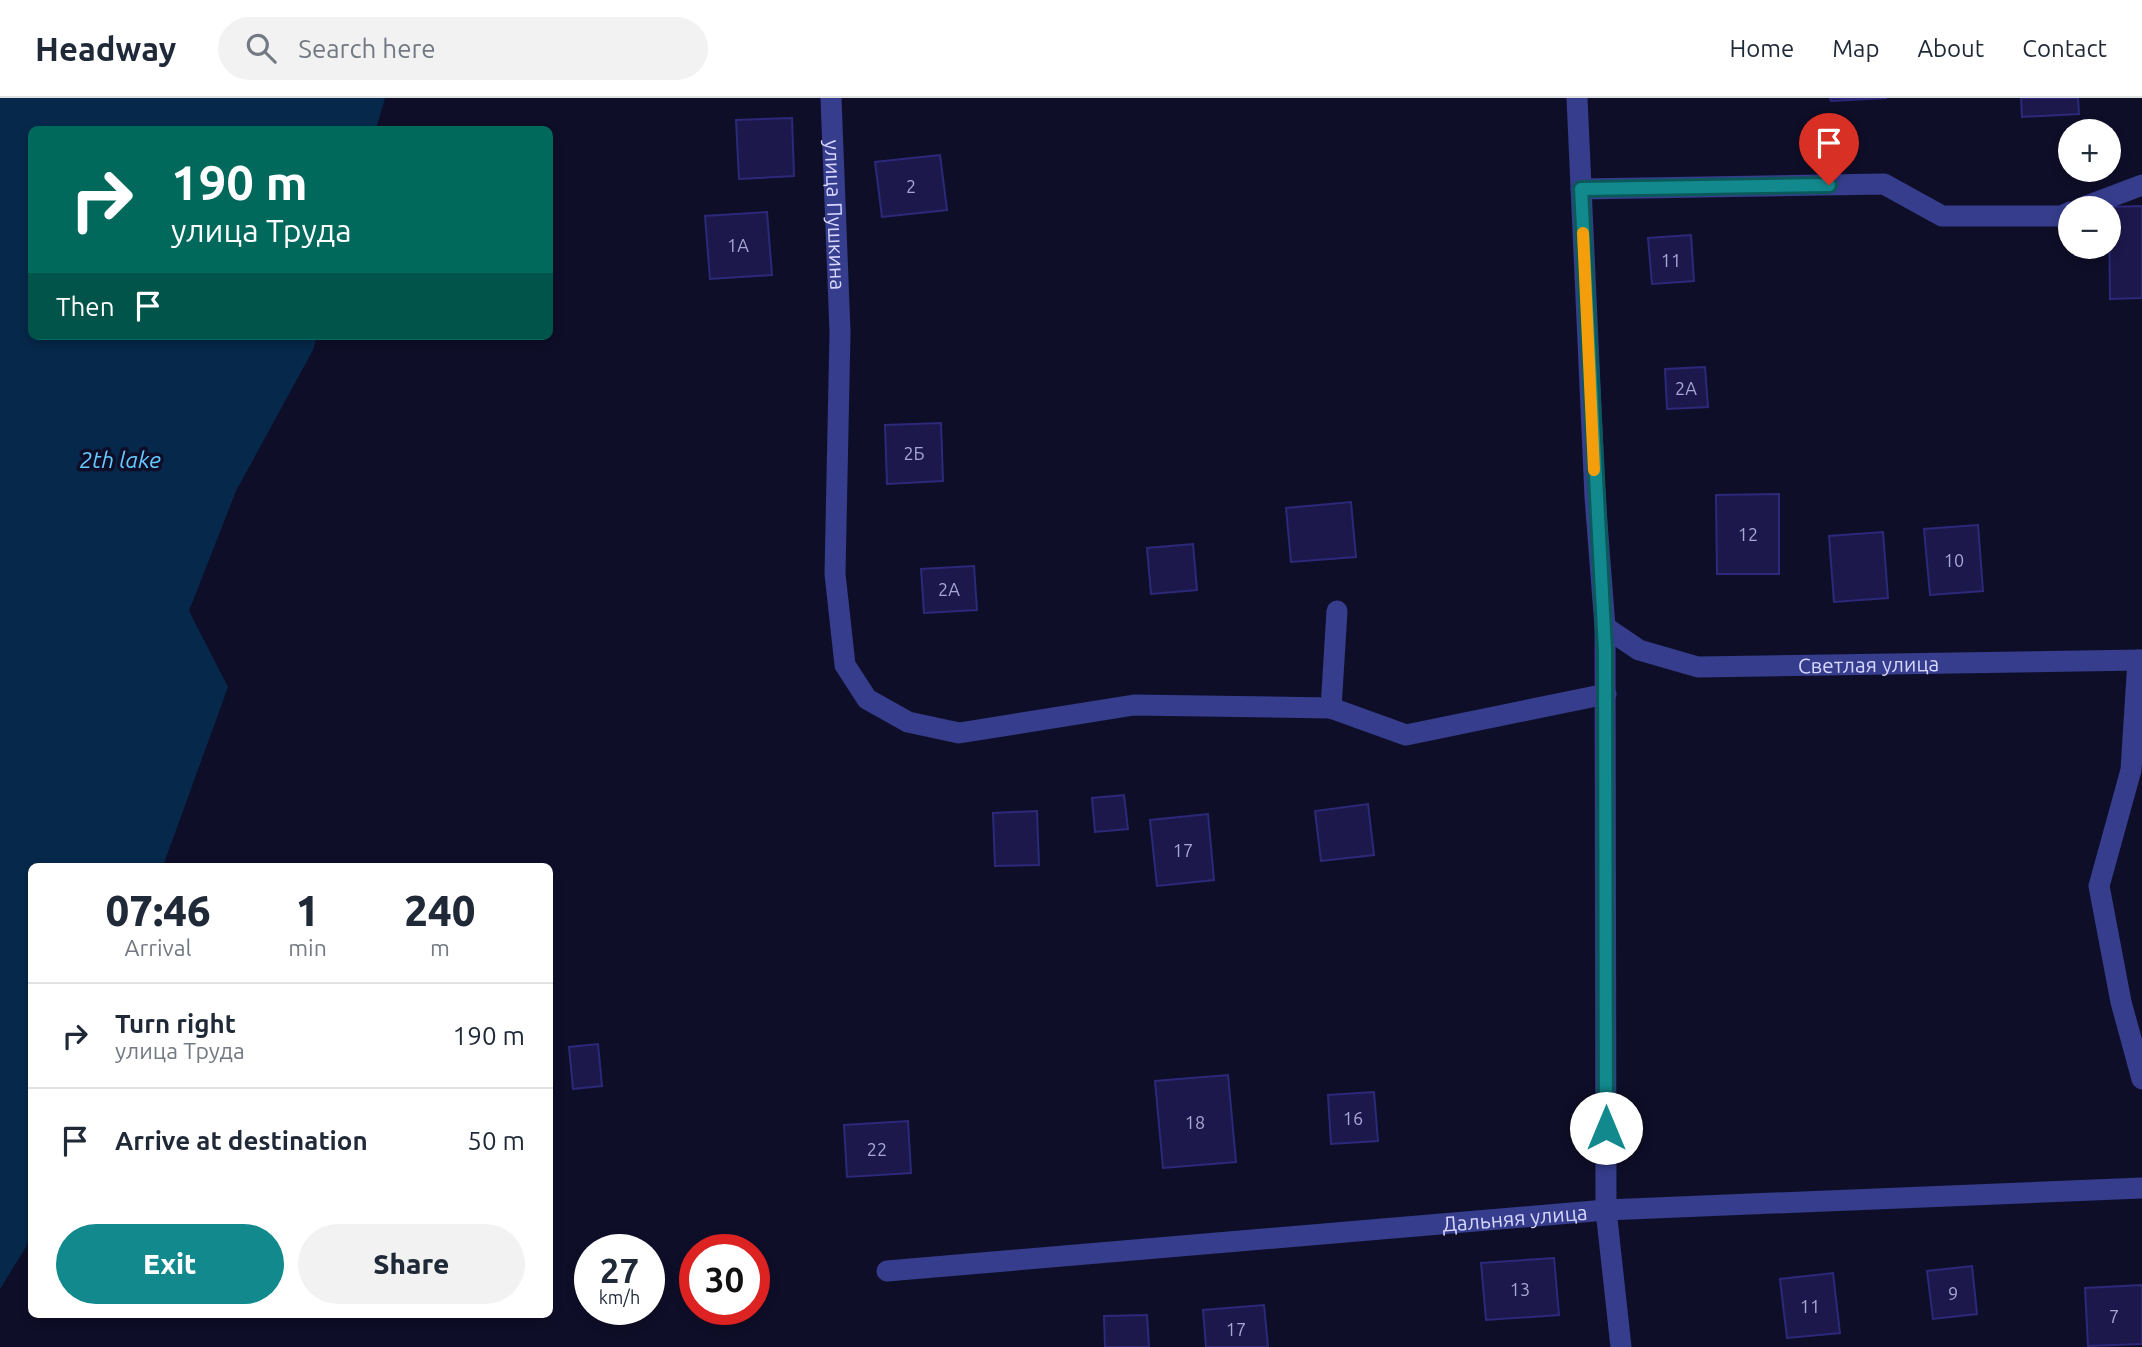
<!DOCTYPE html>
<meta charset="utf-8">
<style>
:root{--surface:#fff;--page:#f2f2f3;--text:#1f2937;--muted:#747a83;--line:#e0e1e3;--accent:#12898d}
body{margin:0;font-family:Ubuntu,sans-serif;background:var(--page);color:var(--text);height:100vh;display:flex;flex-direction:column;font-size:26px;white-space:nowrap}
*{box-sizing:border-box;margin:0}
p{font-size:23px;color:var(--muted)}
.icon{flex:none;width:38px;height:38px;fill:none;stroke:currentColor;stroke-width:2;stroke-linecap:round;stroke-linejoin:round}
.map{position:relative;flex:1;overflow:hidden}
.panel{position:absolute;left:28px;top:765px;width:525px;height:455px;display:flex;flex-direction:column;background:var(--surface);border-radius:10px;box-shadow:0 4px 10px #0003}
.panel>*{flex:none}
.hud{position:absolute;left:28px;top:28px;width:525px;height:214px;border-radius:10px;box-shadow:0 4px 10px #0003;background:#00695c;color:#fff;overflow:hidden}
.controls{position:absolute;left:2058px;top:21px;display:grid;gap:14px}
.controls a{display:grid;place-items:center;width:63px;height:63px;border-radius:50%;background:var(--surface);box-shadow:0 4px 10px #0003;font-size:35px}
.speed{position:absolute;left:574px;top:1136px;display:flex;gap:14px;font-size:35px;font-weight:700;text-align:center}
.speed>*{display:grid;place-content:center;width:91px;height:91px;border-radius:50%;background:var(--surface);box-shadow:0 4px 10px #0003;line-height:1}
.speed small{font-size:18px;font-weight:400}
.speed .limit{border:10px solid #d22;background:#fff;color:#111}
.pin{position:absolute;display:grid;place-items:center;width:60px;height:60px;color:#fff;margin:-72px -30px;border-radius:50% 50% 50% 0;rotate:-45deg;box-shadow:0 0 7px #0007}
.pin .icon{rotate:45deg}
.me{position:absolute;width:77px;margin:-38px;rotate:0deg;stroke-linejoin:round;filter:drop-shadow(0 0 5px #0008)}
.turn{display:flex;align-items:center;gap:24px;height:147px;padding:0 28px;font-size:32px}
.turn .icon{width:91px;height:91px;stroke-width:2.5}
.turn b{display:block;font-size:49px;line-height:60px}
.then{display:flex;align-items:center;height:66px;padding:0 28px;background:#0003;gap:14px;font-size:26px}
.eta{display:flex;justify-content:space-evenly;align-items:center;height:119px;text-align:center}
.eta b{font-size:42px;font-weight:800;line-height:49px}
.primary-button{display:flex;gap:14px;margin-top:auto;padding:14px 28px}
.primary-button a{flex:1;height:80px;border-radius:42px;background:var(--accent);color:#fff;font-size:28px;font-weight:800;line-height:80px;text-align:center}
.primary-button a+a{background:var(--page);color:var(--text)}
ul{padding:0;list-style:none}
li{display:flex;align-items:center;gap:21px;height:105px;padding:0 28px;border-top:2px solid var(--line)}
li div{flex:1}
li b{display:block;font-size:26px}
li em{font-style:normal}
header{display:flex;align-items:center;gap:42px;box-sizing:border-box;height:98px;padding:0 35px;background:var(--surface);border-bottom:2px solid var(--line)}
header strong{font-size:33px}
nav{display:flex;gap:38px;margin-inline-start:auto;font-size:24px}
.search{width:490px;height:63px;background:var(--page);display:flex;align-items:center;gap:18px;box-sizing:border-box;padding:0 24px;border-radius:38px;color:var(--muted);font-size:26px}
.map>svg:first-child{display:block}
.water{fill:#06284a}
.building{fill:#1c184b;stroke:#2d2879;stroke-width:2}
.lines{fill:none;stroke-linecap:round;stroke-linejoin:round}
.minor{stroke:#353d8c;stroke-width:21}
.route-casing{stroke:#0c595c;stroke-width:18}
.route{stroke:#12898d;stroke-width:12}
.slow{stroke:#f59e0b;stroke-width:12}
.labels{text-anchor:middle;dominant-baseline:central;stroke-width:7;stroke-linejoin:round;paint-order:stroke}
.number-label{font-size:18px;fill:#a8a6d2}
.street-label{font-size:21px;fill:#d6d6ff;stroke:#0f0e29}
.water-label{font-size:23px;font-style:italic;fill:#64ccff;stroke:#0f0e29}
</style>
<header>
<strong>Headway</strong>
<div class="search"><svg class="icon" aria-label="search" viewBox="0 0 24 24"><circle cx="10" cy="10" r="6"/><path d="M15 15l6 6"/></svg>Search here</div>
<nav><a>Home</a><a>Map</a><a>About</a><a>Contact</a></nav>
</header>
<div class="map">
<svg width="2142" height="1249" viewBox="0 0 2142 1249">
<rect width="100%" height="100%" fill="#0f0e29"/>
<!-- water -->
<polygon class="water" points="0,0 385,0 376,31 32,32 32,238 317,238 313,252 236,393 189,513 228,589 163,768 32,768 31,1133 26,1149 0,1191"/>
<!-- building -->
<g class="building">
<polygon points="1830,0 1887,0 1831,3"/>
<polygon points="2021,0 2078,0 2079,16 2022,19"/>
<polygon points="792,20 794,78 739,81 736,22"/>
<polygon points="940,57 947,112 882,119 875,64"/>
<polygon points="2142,108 2142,200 2110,201 2109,109"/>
<polygon points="767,114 772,177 710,181 705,118"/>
<polygon points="1691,137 1694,183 1652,186 1648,140"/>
<polygon points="1705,269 1708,309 1667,311 1665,271"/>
<polygon points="941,325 943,383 887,386 885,327"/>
<polygon points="1779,396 1779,476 1717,476 1716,397"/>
<polygon points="1351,404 1356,459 1291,464 1286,410"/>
<polygon points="1978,427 1983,493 1930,497 1924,431"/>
<polygon points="1883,434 1888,500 1834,504 1829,438"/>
<polygon points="1193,446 1197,492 1151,496 1147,450"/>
<polygon points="974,468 977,512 924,515 921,471"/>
<polygon points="1124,697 1128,731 1095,734 1092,700"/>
<polygon points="1368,706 1374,757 1321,763 1315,713"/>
<polygon points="1037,713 1039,767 995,768 993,715"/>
<polygon points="1208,716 1214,782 1157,788 1150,722"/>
<polygon points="598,946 602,988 573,991 569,949"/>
<polygon points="1228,977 1236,1064 1163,1070 1155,983"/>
<polygon points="1374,994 1378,1043 1331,1046 1328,997"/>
<polygon points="908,1023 911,1075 847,1079 844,1027"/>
<polygon points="1554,1160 1559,1217 1486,1222 1481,1165"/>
<polygon points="1972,1168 1977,1216 1933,1221 1927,1173"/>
<polygon points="1833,1175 1840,1235 1787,1240 1780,1181"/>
<polygon points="2142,1187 2142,1246 2088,1248 2085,1190"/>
<polygon points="1264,1207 1268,1249 1206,1249 1203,1212"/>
<polygon points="1147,1217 1149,1249 1105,1249 1104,1218"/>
</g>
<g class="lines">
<!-- minor -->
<g class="minor">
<path id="s1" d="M831,0L840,234L835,476L845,567L867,601L908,624L959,635L1134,607L1331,610"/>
<polyline points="1577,0 1595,399 1605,529 1606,1112 1621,1249"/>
<polyline points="1581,91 1884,86 1942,118 2061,118 2070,114"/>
<polyline points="2081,110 2142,87"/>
<polyline points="1337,513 1331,610 1406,637 1606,596"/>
<path id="s2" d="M1605,529L1639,552L1698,569L2142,562"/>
<polyline points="2138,562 2131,672 2099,788 2121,904 2142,981"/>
<path id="s3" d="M887,1173L1606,1112L2142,1090"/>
</g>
</g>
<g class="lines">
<!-- route casing -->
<g class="route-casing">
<polyline id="route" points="1606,1030 1605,552 1581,91 1829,87"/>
</g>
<!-- route -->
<use href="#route" class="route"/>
<!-- slow -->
<polyline class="slow" points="1583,135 1594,372"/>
</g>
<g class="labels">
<!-- number labels -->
<g class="number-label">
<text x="911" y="88">2</text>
<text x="738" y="147">1А</text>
<text x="1671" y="162">11</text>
<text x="1686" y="290">2А</text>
<text x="914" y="355">2Б</text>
<text x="1748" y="436">12</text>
<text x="1954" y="462">10</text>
<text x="949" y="491">2А</text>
<text x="1183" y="752">17</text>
<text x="1353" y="1020">16</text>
<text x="1195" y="1024">18</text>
<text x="877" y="1051">22</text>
<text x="1520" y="1191">13</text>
<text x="1953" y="1195">9</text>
<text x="1810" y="1208">11</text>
<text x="2114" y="1218">7</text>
<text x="1236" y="1231">17</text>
</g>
<!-- street labels -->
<g class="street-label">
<text stroke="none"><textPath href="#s1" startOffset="117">улица Пушкина</textPath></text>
<text stroke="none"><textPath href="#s2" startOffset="273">Светлая улица</textPath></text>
<text stroke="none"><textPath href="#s3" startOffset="630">Дальняя улица</textPath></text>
</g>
<!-- water labels -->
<g class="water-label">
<text x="120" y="361">2th lake</text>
</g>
</g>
</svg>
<div class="controls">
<a>+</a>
<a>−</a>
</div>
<div class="speed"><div>27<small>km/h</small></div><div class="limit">30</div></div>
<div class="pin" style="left:1829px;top:87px;background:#d93025"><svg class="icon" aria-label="arrive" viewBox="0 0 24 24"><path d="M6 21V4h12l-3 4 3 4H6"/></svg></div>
<svg class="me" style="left:1606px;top:1030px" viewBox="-20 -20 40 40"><circle r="19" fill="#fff"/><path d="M0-13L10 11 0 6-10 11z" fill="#12898d"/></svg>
<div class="hud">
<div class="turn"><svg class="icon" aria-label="right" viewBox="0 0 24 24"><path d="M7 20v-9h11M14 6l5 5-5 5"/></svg><div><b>190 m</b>улица Труда</div></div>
<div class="then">Then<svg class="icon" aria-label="arrive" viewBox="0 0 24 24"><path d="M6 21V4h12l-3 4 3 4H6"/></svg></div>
</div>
<section class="panel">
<div class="eta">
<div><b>07:46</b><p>Arrival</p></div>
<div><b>1</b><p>min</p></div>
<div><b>240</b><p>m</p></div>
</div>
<ul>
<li><svg class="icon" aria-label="right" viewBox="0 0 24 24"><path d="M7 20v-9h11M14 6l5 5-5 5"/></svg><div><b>Turn right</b><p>улица Труда</p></div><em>190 m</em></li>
<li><svg class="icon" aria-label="arrive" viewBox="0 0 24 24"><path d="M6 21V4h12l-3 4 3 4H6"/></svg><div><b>Arrive at destination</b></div><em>50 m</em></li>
</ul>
<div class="primary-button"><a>Exit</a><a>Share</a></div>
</section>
</div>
